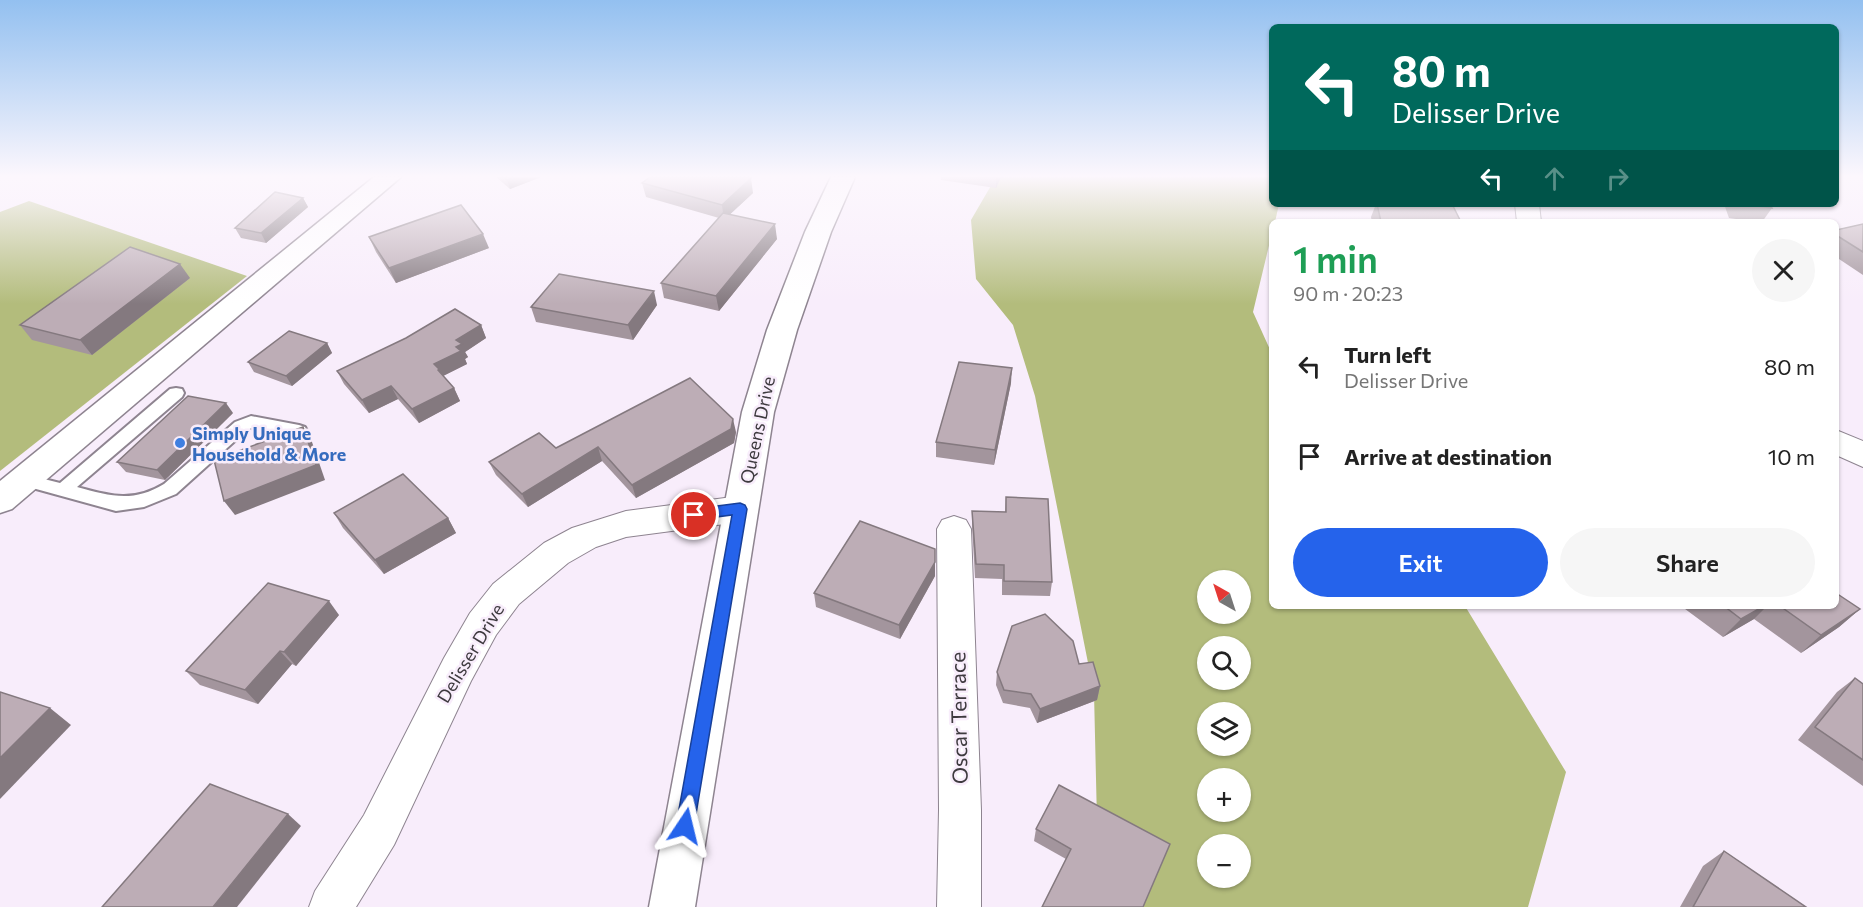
<!DOCTYPE html>
<meta charset="utf-8">
<style>
:root{--surface:#fff;--page:#f6f6f6;--text:#222;--muted:#767676;--accent:#2563eb}
body{margin:0;font-family:Commissioner,sans-serif;background:var(--page);color:var(--text);height:100vh;display:flex;flex-direction:column;font-size:22px;white-space:nowrap}
*{box-sizing:border-box;margin:0}
p{font-size:20px;color:var(--muted)}
.icon{flex:none;width:33px;height:33px;fill:none;stroke:currentColor;stroke-width:2;stroke-linecap:round;stroke-linejoin:round}
.map{position:relative;flex:1;overflow:hidden}
.details{position:absolute;left:1269px;top:219px;width:570px;height:390px;display:flex;flex-direction:column;background:var(--surface);border-radius:9px;box-shadow:0 2px 4px #0004}
.details>*{flex:none}
.top-card{position:absolute;left:1269px;top:24px;width:570px;height:183px;border-radius:9px;box-shadow:0 2px 4px #0004;background:#00695c;color:#fff;overflow:hidden}
.needle{width:39px;rotate:321deg}
.controls{position:absolute;left:1197px;top:570px;display:grid;gap:12px}
.controls a{display:grid;place-items:center;width:54px;height:54px;border-radius:50%;background:var(--surface);box-shadow:0 2px 4px #0004;font-size:30px}
.pin{position:absolute;display:grid;place-items:center;width:51px;height:51px;color:#fff;margin:-26px;border:3px solid #fff;border-radius:50%;box-shadow:0 2px 6px #0007}
.me{position:absolute;width:66px;margin:-33px;rotate:10deg;stroke-linejoin:round;filter:drop-shadow(0 0 4px #0008)}
.turn{display:flex;align-items:center;gap:21px;height:126px;padding:0 24px;font-size:27px}
.turn .icon{width:78px;height:78px;stroke-width:2.5}
.turn b{display:block;font-size:42px;line-height:51px}
.lanes{display:flex;align-items:center;height:57px;padding:0 24px;background:#0003;justify-content:center;gap:30px;direction:ltr}
.lanes .off{opacity:.35}
.round{display:grid;place-items:center;flex:none;width:63px;height:63px;border-radius:32px;background:var(--page)}
.headline{display:flex;align-items:center;justify-content:space-between;height:102px;padding:0 24px}
h1{font-size:36px;font-weight:600;line-height:45px;color:#1e9e55}
.primary-button{display:flex;gap:12px;margin-top:auto;padding:12px 24px}
.primary-button a{flex:1;height:69px;border-radius:36px;background:var(--accent);color:#fff;font-size:24px;font-weight:600;line-height:69px;text-align:center}
.primary-button a+a{background:var(--page);color:var(--text)}
ul{padding:0;list-style:none}
li{display:flex;align-items:center;gap:18px;height:90px;padding:0 24px}
li div{flex:1}
li b{display:block;font-size:22px}
li em{font-style:normal}
.map>svg:first-child{display:block}
.forest{fill:#b3bc7c;fill-rule:evenodd}
.lines{fill:none;stroke-linecap:round;stroke-linejoin:round}
.service-casing{stroke:#8e8490;stroke-width:4}
.minor-casing{stroke:#8e8490;stroke-width:2}
.secondary-casing{stroke:#8e8490;stroke-width:3}
.primary-casing{stroke:#8e8490;stroke-width:3}
.service{fill:#fff;fill-rule:evenodd}
.minor{fill:#fff;fill-rule:evenodd}
.secondary{fill:#fff;fill-rule:evenodd}
.primary{fill:#fff;fill-rule:evenodd}
.wall{fill:#a3959d}
.shaded-wall{fill:#84797f}
.building{fill:#bdadb6;stroke:#84797f;stroke-width:1.5}
.route{fill:#2563eb;stroke:#184099;stroke-width:1.5}
.shop-dot{fill:#3f7fe0;stroke:#f8edfb;stroke-width:2}
.labels{text-anchor:middle;dominant-baseline:central;stroke-width:5;stroke-linejoin:round;paint-order:stroke}
.street-label{font-size:18px;fill:#3e3a3f;stroke:#f8edfb}
.shop-label{font-size:18px;font-weight:bold;fill:#366cbe;stroke:#f8edfb;text-anchor:start}
.near-street-label{font-size:21px;fill:#3e3a3f;stroke:#f8edfb}
</style>
<div class="map">
<svg width="1863" height="907" viewBox="0 0 1863 907">
<rect width="100%" height="100%" fill="#f8edfb"/>
<!-- forest -->
<g class="forest">
<path d="M996,177H1272V204H1279L1275,222H1272V233L1253,312L1272,354V606H1465L1566,772L1528,907H1099L1094,693L1035,396L1013,325L976,279L971,220ZM1208,580H1240V614H1208ZM1208,646H1240V680H1208ZM1208,712H1240V746H1208ZM1208,778H1240V812H1208ZM1208,844H1240V878H1208Z"/>
<polygon points="29,201 247,276 0,471 0,212"/>
</g>
<g class="lines">
<!-- service casing -->
<g class="service-casing">
<path id="service" d="M176,388L182,389L184,393L182,397L77,487C110,496 133,503 164,484L235,422L251,416L299,425L305,427L307,431L305,435L299,437L252,428L247,430L176,494L144,507L116,511L18,484L16,480L18,476L24,474L60,483L170,389Z"/>
</g>
<!-- minor casing -->
<g class="minor-casing">
<g id="minor">
<polygon points="1515,204 1539,204 1541,222 1517,222"/>
<polygon points="1836,430 1863,441 1863,467 1836,455"/>
<polygon points="740,496 752,500 757,509 752,518 740,522 626,537 596,547 568,563 519,604 496,635 471,681 394,845 356,907 309,907 315,891 364,815 444,658 470,613 493,584 544,543 572,528 626,511"/>
<polygon points="954,516 966,520 971,529 981,810 981,907 937,907 939,810 937,529 942,520"/>
</g>
</g>
<!-- secondary casing -->
<g class="secondary-casing">
<polygon id="secondary" points="374,177 401,177 12,509 0,513 0,481"/>
</g>
<!-- primary casing -->
<g class="primary-casing">
<polygon id="primary" points="831,177 855,177 831,232 797,330 774,412 695,907 649,907 742,412 767,330 805,232"/>
</g>
<!-- service -->
<use href="#service" class="service"/>
<!-- minor -->
<use href="#minor" class="minor"/>
<!-- secondary -->
<use href="#secondary" class="secondary"/>
<!-- primary -->
<use href="#primary" class="primary"/>
</g>
<!-- wall -->
<g class="wall">
<polygon points="496,177 541,177 510,189"/>
<polygon points="941,177 1001,177 996,188 941,180"/>
<polygon points="642,183 753,193 730,214 777,239 719,311 664,298 661,283 719,218 646,197"/>
<polygon points="303,198 308,207 266,243 241,238 235,228"/>
<polygon points="1376,204 1452,204 1461,222 1372,222 1371,217"/>
<polygon points="1724,204 1770,204 1772,208 1762,222 1757,222 1729,218"/>
<polygon points="1863,224 1863,275 1836,257 1836,230"/>
<polygon points="369,237 489,248 396,283 376,252"/>
<polygon points="190,278 92,355 32,340 20,325"/>
<polygon points="657,305 633,340 536,322 531,307"/>
<polygon points="481,325 486,338 465,352 468,357 465,359 467,364 443,376 454,388 460,401 419,423 398,399 369,413 344,384 337,371"/>
<polygon points="327,343 332,353 292,386 254,372 248,362"/>
<polygon points="1011,383 994,465 936,457 936,442"/>
<polygon points="233,413 165,480 126,472 117,462"/>
<polygon points="736,432 734,443 636,498 602,461 528,507 496,475 489,462 556,448"/>
<polygon points="1006,497 1052,582 1050,596 1002,595 1002,579 975,578 972,525 972,511 1005,512"/>
<polygon points="334,513 448,518 456,533 384,574 343,528"/>
<polygon points="935,576 900,639 816,607 814,593"/>
<polygon points="1681,606 1836,606 1860,609 1839,627 1801,653 1754,619 1723,637"/>
<polygon points="339,615 296,666 292,664 258,704 200,685 186,671"/>
<polygon points="1079,664 1100,686 1097,700 1037,723 1030,708 1003,703 996,685 997,672"/>
<polygon points="1855,678 1863,684 1863,786 1798,740 1837,692"/>
<polygon points="1036,829 1170,844 1066,859 1034,841"/>
<polygon points="1724,851 1806,907 1680,907 1703,866"/>
</g>
<!-- shaded-wall -->
<g class="shaded-wall">
<polygon points="514,177 541,177 510,189 507,180"/>
<polygon points="996,177 1001,177 996,188"/>
<polygon points="751,178 753,193 724,220 722,205"/>
<polygon points="303,198 308,207 266,243 261,233"/>
<polygon points="775,224 777,239 719,311 716,296"/>
<polygon points="483,234 489,248 396,283 389,268"/>
<polygon points="180,264 190,278 92,355 80,340"/>
<polygon points="654,291 657,305 633,340 628,325"/>
<polygon points="481,325 486,338 465,352 468,357 465,359 467,364 443,376 446,382 434,364 456,347 456,340"/>
<polygon points="327,343 332,353 292,386 286,376"/>
<polygon points="1012,368 1011,383 994,465 995,450"/>
<polygon points="391,386 398,399 369,413 362,400"/>
<polygon points="454,388 460,401 419,423 412,409"/>
<polygon points="226,403 233,413 165,480 157,470"/>
<polygon points="733,419 736,432 734,443 636,498 632,485"/>
<polygon points="303,427 312,442 325,480 235,515 224,501"/>
<polygon points="598,447 602,461 528,507 522,494"/>
<polygon points="448,518 456,533 384,574 375,560"/>
<polygon points="935,562 935,576 900,639 899,625"/>
<polygon points="329,601 339,615 296,666 284,652"/>
<polygon points="1764,606 1767,606 1754,619 1723,637 1741,619"/>
<polygon points="1860,609 1839,627 1801,653 1821,635"/>
<polygon points="280,651 292,664 258,704 245,690"/>
<polygon points="1100,686 1097,700 1037,723 1040,709"/>
<polygon points="50,708 71,725 0,799 0,758"/>
<polygon points="288,814 301,826 237,907 213,907"/>
</g>
<!-- building -->
<g class="building">
<polygon points="504,177 514,177 507,180"/>
<polygon points="650,177 745,177 751,178 722,205 642,183"/>
<polygon points="275,192 303,198 261,233 235,228"/>
<polygon points="1377,204 1452,204 1461,222 1381,222"/>
<polygon points="1743,204 1770,204 1772,208"/>
<polygon points="461,205 483,234 389,268 369,237"/>
<polygon points="723,213 775,224 716,296 661,283"/>
<polygon points="1863,224 1863,252 1836,235 1836,230"/>
<polygon points="130,247 180,264 80,340 20,325"/>
<polygon points="559,274 654,291 628,325 531,307"/>
<polygon points="455,309 481,325 456,340 462,344 456,347 461,351 434,364 439,369 438,370 454,388 412,409 391,386 362,400 337,371 406,338"/>
<polygon points="289,331 327,343 286,376 248,362"/>
<polygon points="959,362 1012,368 995,450 936,442"/>
<polygon points="690,378 733,419 731,429 632,485 598,447 522,494 489,462 539,433 556,448"/>
<polygon points="188,396 226,403 157,470 117,462"/>
<polygon points="303,427 316,465 224,501 214,460"/>
<polygon points="403,474 448,518 375,560 334,513"/>
<polygon points="1006,497 1048,499 1052,582 1004,581 1004,565 976,564 972,511 1006,512"/>
<polygon points="860,521 935,549 935,562 899,625 814,593"/>
<polygon points="268,583 329,601 284,652 280,651 245,690 186,671"/>
<polygon points="1836,593 1860,609 1821,635 1780,606 1836,606"/>
<polygon points="1724,606 1764,606 1741,619"/>
<polygon points="1045,614 1073,641 1079,664 1093,662 1100,686 1040,709 1031,694 1004,690 997,672 1012,626"/>
<polygon points="1855,678 1863,684 1863,760 1815,727"/>
<polygon points="0,692 50,708 0,758"/>
<polygon points="210,784 288,814 213,907 102,907"/>
<polygon points="1059,785 1170,844 1143,907 1042,907 1071,849 1036,829"/>
<polygon points="1724,851 1806,907 1693,907"/>
</g>
<!-- sky -->
<linearGradient id="sky" x2="0" y2="1"><stop stop-color="#93c0f0"/><stop offset="0.58" stop-color="#fcf7fd"/><stop offset="1" stop-color="#fcf7fd" stop-opacity="0"/></linearGradient>
<rect width="1863" height="304" fill="url(#sky)"/>
<!-- route -->
<polygon class="route" points="740,503 745,505 747,509 694,826 692,832 685,835 679,832 676,826 732,515 694,520 689,519 687,515 689,511 694,509"/>
<!-- markers -->
<circle class="shop-dot" cx="180" cy="443" r="6"/>
<g class="labels">
<!-- street labels -->
<g class="street-label">
<text transform="translate(757 430) rotate(-78)">Queens Drive</text>
<text transform="translate(470 653) rotate(-59)">Delisser Drive</text>
</g>
<!-- shop labels -->
<g class="shop-label">
<text x="192" y="433">Simply Unique<tspan x="192" dy="21">Household &amp; More</tspan></text>
</g>
<!-- near-street labels -->
<g class="near-street-label">
<text transform="translate(958 718) rotate(-91)">Oscar Terrace</text>
</g>
</g>
</svg>
<div class="controls">
<a><svg class="needle" viewBox="-14 -14 28 28"><path d="M0-13l5 13h-10z" fill="#e53935"/><path d="M0 13l5-13h-10z" fill="#767676"/></svg></a>
<a><svg class="icon" aria-label="search" viewBox="0 0 24 24"><circle cx="10" cy="10" r="6"/><path d="M15 15l6 6"/></svg></a>
<a><svg class="icon" aria-label="layers" viewBox="0 0 24 24"><path d="M12 4l9 5-9 5-9-5zM3 14l9 5 9-5"/></svg></a>
<a>+</a>
<a>−</a>
</div>
<div class="pin" style="left:694px;top:515px;background:#d93025"><svg class="icon" aria-label="arrive" viewBox="0 0 24 24"><path d="M6 21V4h12l-3 4 3 4H6"/></svg></div>
<svg class="me" style="left:685px;top:826px" viewBox="-20 -20 40 40"><path d="M0-17L14 15 0 8-14 15z" fill="#2563eb" stroke="#fff" stroke-width="4"/></svg>
<div class="top-card">
<div class="turn"><svg class="icon" aria-label="left" viewBox="0 0 24 24"><path d="M17 20v-9H6M10 6l-5 5 5 5"/></svg><div><b>80 m</b>Delisser Drive</div></div>
<div class="lanes"><svg class="icon" aria-label="left" viewBox="0 0 24 24"><path d="M17 20v-9H6M10 6l-5 5 5 5"/></svg><svg class="icon off" aria-label="ahead" viewBox="0 0 24 24"><path d="M12 20V5M6 11l6-6 6 6"/></svg><svg class="icon off" aria-label="right" viewBox="0 0 24 24"><path d="M7 20v-9h11M14 6l5 5-5 5"/></svg></div>
</div>
<section class="details">
<div class="headline"><div><h1>1 min</h1><p>90 m · 20:23</p></div><a class="round"><svg class="icon" aria-label="close" viewBox="0 0 24 24"><path d="M6 6l12 12M18 6L6 18"/></svg></a></div>
<ul>
<li><svg class="icon" aria-label="left" viewBox="0 0 24 24"><path d="M17 20v-9H6M10 6l-5 5 5 5"/></svg><div><b>Turn left</b><p>Delisser Drive</p></div><em>80 m</em></li>
<li><svg class="icon" aria-label="arrive" viewBox="0 0 24 24"><path d="M6 21V4h12l-3 4 3 4H6"/></svg><div><b>Arrive at destination</b></div><em>10 m</em></li>
</ul>
<div class="primary-button"><a>Exit</a><a>Share</a></div>
</section>
</div>
